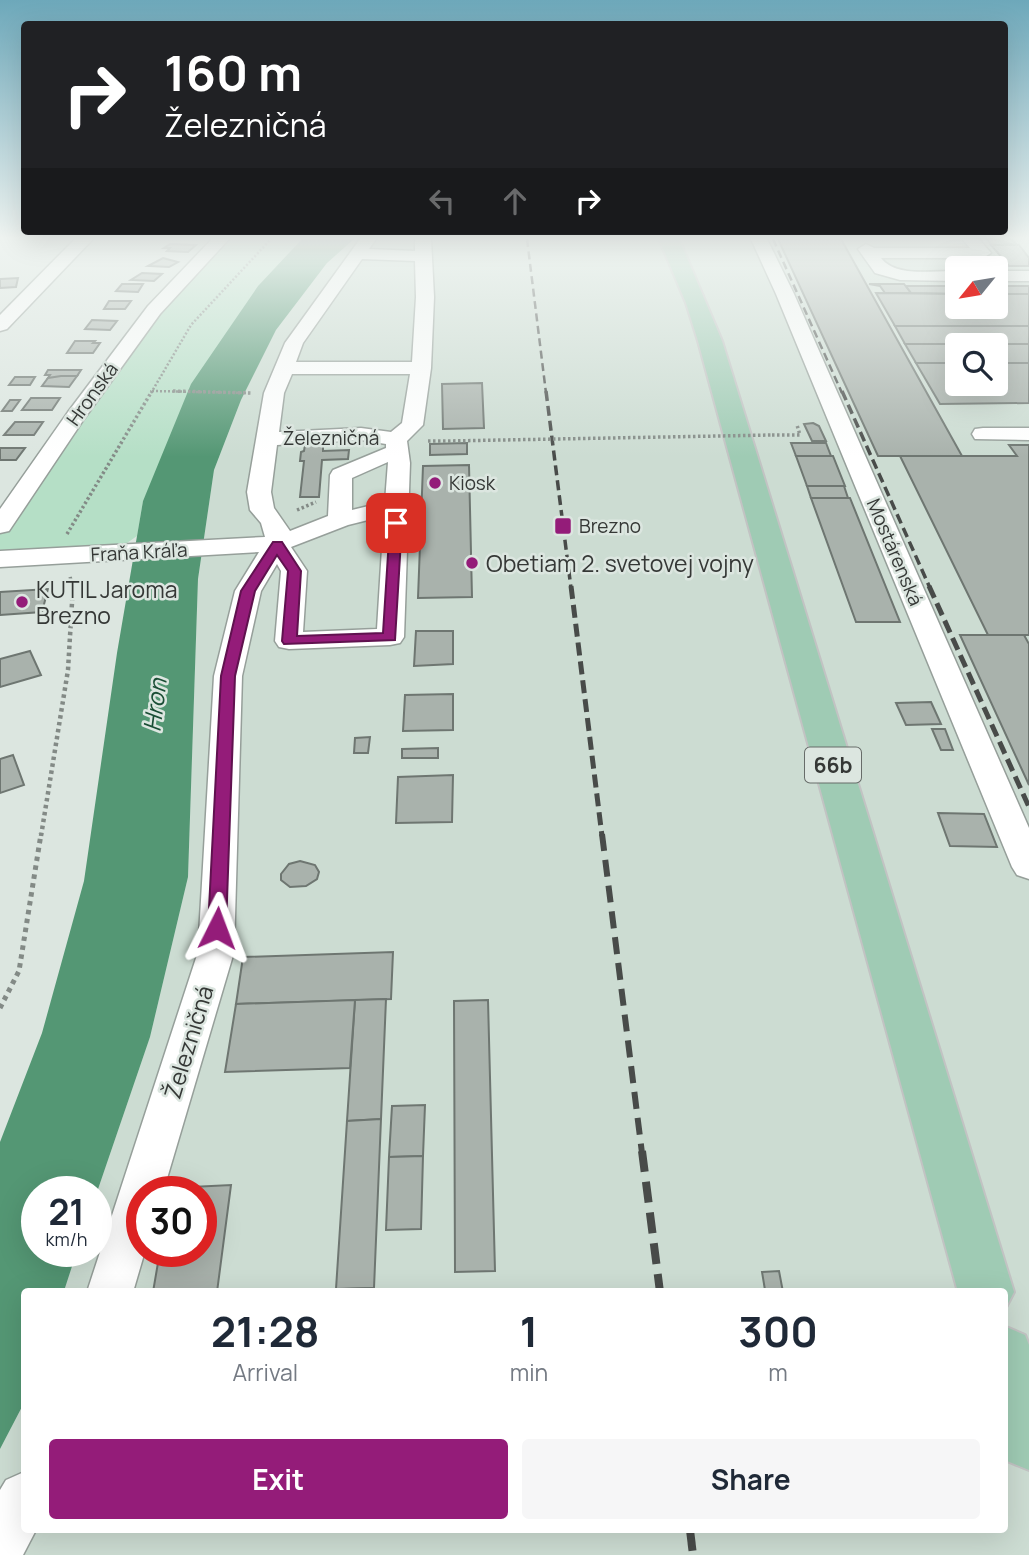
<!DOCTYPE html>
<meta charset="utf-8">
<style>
:root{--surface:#fff;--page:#f6f6f7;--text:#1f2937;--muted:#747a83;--accent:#941c79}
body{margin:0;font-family:Manrope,sans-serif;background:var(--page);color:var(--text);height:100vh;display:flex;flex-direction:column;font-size:26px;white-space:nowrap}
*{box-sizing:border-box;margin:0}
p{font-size:23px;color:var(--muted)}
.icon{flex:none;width:38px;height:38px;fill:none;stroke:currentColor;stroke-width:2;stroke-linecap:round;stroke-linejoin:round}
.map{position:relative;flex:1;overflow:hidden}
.side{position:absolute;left:21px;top:1288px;width:987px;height:245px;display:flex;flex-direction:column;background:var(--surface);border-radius:7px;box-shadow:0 7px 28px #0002}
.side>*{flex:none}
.guide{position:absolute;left:21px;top:21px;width:987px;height:214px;border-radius:7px;box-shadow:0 7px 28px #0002;background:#202124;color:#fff;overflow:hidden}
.needle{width:46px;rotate:240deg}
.controls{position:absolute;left:945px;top:256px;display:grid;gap:14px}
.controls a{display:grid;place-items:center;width:63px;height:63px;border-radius:7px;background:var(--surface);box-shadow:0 7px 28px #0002;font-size:35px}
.speed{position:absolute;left:21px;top:1176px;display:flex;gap:14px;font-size:35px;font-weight:700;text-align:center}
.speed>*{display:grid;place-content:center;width:91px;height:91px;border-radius:50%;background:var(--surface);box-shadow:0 7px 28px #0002;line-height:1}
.speed small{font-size:18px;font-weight:400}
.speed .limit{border:10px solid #d22;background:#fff;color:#111}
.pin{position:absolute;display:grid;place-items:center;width:60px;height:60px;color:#fff;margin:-30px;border-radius:14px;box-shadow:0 4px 10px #0006}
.me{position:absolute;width:77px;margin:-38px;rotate:3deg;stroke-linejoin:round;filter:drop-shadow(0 0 5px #0008)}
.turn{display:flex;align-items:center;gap:24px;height:147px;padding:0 28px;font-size:32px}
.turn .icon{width:91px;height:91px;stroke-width:2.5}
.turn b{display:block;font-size:49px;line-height:60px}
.lanes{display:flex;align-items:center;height:66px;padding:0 28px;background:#0003;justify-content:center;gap:35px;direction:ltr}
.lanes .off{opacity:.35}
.eta{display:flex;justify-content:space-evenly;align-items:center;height:119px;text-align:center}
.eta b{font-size:42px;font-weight:700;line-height:49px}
.action{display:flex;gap:14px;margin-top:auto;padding:14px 28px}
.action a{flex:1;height:80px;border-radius:7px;background:var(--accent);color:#fff;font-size:28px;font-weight:700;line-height:80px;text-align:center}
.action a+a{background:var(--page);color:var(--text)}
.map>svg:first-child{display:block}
.built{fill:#ccdcd2;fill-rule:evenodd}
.green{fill:#b5dfc6}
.water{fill:#549774}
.building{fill:#a9b2ac;stroke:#6e7671;stroke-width:2}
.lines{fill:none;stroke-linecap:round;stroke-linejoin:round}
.minor-casing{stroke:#969f9a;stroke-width:3}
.major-casing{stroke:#c2c3c3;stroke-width:4}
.path-far3{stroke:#838a86;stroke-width:2.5;stroke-dasharray:2 2;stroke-linecap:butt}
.path-far2{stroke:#838a86;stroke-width:3.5;stroke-dasharray:2.5 2.5;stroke-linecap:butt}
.path-far1{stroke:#838a86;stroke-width:4.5;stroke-dasharray:3.5 3.5;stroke-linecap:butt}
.path{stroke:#838a86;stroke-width:5;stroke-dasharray:4.5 4.5;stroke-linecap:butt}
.minor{fill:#fff;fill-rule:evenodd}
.major{fill:#9fcbb4;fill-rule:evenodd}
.rail-far4{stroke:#484b49;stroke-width:2.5;stroke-dasharray:8 4.5;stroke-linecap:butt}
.rail-far3{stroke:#484b49;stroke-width:3.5;stroke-dasharray:10 5;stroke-linecap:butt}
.rail-far2{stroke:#484b49;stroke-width:5;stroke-dasharray:13 6;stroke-linecap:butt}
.rail-far1{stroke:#484b49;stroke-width:6;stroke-dasharray:17 9;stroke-linecap:butt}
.rail{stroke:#484b49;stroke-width:8;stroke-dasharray:21 10;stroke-linecap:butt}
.path-bridge{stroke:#838a86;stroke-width:3.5;stroke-dasharray:2.5 2.5;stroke-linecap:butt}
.route{fill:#941c79;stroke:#60124f;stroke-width:2}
.poi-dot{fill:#941c79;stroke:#dce6e0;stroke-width:2.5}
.labels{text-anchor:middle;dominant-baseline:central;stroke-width:5;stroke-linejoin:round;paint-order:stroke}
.far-street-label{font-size:19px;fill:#353836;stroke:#dce6e0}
.far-poi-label{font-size:19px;fill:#353836;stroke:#dce6e0;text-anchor:start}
.shield{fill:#dce6e0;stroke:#676c69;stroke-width:2}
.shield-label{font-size:21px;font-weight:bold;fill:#353836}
.poi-label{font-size:23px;fill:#353836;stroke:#dce6e0;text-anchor:start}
.street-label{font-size:23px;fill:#353836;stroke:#dce6e0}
.water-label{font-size:24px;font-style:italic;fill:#1a4e35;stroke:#dce6e0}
</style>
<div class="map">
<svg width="1029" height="1555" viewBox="0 0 1029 1555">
<rect width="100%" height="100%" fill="#dce6e0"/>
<!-- built -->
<path class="built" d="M354,239H1029V1555H0V1449L24,1403V1530H1004V1292L64,1291L77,1251H96V1195L150,1037L188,877L198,579L214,470L241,400L276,330L327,263ZM957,268H996V306H957ZM957,345H996V383H957ZM142,1192H201V1251H142Z"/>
<!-- green -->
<polygon class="green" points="221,239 302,239 258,286 220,343 143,501 137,536 111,554 0,559 0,526 75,416"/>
<!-- water -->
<polygon class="water" points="302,239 354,239 327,263 276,330 241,400 214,470 198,579 188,877 150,1037 96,1195 96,1192 37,1192 37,1251 77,1251 64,1291 24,1292 24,1403 0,1449 0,1142 42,1033 84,881 117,653 143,501 191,384 258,286"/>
<!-- building -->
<g class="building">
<polygon points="778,239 841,239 962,456 878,456"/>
<polygon points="987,239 1011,239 1016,244 992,245"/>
<polygon points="170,244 196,245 188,252 167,251 170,248 164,248"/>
<polygon points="991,245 1019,245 1029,258 1029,266 1009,266"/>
<polygon points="163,258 178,262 169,267 148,266"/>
<polygon points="142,273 162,274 154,281 131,280"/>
<polygon points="18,278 16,287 0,288 0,279"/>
<polygon points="122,284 143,284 138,292 116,291"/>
<polygon points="869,284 904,284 911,293 885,293 880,286"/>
<polygon points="906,286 957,286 957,294 911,293"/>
<rect x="996" y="286" width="33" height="8"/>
<polygon points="876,293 957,294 957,306 996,306 996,294 1029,294 1029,326 895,326"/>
<polygon points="109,301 131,301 125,309 104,309"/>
<polygon points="92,320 117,321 110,330 85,329"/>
<polygon points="895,326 1029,326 1029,344 905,344"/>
<polygon points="75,341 95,341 93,343 100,343 93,353 67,353"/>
<polygon points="905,344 1029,344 1029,363 996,363 996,345 957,345 957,363 916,363"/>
<polygon points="916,363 957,363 957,383 996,383 996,363 1029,363 1029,403 940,404"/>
<polygon points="48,370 81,370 77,376 60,378 48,378 50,375 45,375"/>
<polygon points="61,376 77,376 69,387 42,386 48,378"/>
<polygon points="15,377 35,377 30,385 9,385"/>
<polygon points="482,383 484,428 443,429 442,384"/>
<polygon points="31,398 60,398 52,410 22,410"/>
<polygon points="10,400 20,400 12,411 2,411"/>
<polygon points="15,422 43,422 34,435 4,435"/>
<polygon points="813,423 819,426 826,441 812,441 804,424"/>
<polygon points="467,443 467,454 430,455 430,444"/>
<polygon points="791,443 826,443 831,456 796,456"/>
<polygon points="323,444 323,451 349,450 348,459 322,460 319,497 300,497 304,461 300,461 301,452 304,451 305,445"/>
<polygon points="1009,445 1029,445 1029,635 988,635 900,456 1017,456"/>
<polygon points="0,448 25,448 16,460 0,460"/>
<polygon points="796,456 833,456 845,486 807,486"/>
<polygon points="469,465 472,597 418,598 423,466"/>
<polygon points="807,486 844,486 848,498 811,498"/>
<polygon points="811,498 850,498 900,622 856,622"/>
<polygon points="48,589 42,612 0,615 0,592"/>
<polygon points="416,631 453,631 453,664 414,666"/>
<polygon points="960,635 1024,635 1029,644 1029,785"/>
<polygon points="30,651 41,675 0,687 0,659"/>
<polygon points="453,694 453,730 403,731 405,695"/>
<polygon points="931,702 941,724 906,725 896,703"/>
<polygon points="932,729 945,729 953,750 941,750"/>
<polygon points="370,737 368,753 354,753 355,738"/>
<polygon points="438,748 438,758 402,758 402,749"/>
<polygon points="13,755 24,785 0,793 0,759"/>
<polygon points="453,775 452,822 396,823 398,777"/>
<polygon points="938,813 984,814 997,847 950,846"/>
<polygon points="300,861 315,865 319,872 317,879 306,886 290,887 281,880 281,874 289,864"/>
<polygon points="393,952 391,999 236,1004 243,957"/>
<polygon points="386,999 381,1119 347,1121 355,1000"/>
<polygon points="355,1000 350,1068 225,1072 236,1004"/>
<polygon points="488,1000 495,1271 455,1272 454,1001"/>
<polygon points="425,1105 423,1156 389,1157 392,1106"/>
<polygon points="381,1119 374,1288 336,1289 347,1121"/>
<polygon points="423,1156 421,1229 386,1230 389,1157"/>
<polygon points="231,1185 217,1292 153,1292 160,1251 201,1251 201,1192 170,1192 171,1188"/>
<polygon points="779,1271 783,1292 753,1292 765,1290 762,1272"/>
<polygon points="374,1288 374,1292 313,1292 313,1290"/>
</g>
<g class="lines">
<!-- minor casing -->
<g class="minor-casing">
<g id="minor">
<polygon points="75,239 93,239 7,329 0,331 0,315"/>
<polygon points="212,239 229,239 160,314 84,419 9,531 0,533 0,509 68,412 148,306"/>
<path d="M360,239H376L369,249L415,251V239H431L434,297L431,368L423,425L407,441L410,463L404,637L400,643L390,645L289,649L279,647L275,641L281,571L277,564L261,591L242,676L234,952L163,1192H142V1251H145L133,1292H87L198,952L214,676L235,591L259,552L0,567V551L265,537L261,523L250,510L247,492L264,393L285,343ZM362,259L415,261L416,297L412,362H296L303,343ZM292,374H410L402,423L391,432L361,428L279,432L284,393ZM361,440L386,444V448L333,470L330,475L328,516L290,531L274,508L271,492L277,445ZM388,462L385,502L352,510V478ZM384,516L377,629L303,632L307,571L291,547L348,525Z"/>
<polygon points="751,239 767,239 794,294 1029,828 1029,879 1017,875 1012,867 776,294"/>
<path d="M962,239H979L991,253L983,258H881C896,278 935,270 957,271V281L900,280L875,273L858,249L866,244L874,248H970Z"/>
<rect x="996" y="271" width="33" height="10"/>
<polygon points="983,428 1029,428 1029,440 975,439 972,434 975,429"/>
<polygon points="24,1472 24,1530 36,1530 23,1555 0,1555 0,1490 6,1480"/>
</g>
</g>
<!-- major casing -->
<g class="major-casing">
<g id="major">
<polygon points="659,239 679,239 722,341 1014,1292 1004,1311 1004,1292 958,1292 698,341 686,303"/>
<polygon points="1004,1326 1025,1335 1029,1345 1029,1470 1007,1461 1004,1454"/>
</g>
</g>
<!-- path-far3 -->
<g class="path-far3">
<polyline points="152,391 251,393"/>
<polyline points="151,393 191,325 271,239"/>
</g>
<!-- path-far2 -->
<g class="path-far2">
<polyline points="173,391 251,393"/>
<polyline points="772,435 800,435 797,425"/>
<polyline points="428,441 448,441"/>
<polyline points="297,510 316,502"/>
<polyline points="67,534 152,391"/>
<polyline points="70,577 74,588"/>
</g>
<!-- path-far1 -->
<polyline class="path-far1" points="41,836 68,670 73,586"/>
<!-- path -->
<polyline class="path" points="0,1008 19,971 41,834"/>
<!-- minor -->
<use href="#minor" class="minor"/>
<!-- major -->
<use href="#major" class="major"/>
<!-- rail-far4 -->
<g class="rail-far4">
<polyline points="527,239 546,393"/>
<polyline points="773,239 842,393"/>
</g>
<!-- rail-far3 -->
<g class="rail-far3">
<polyline points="546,391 571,588"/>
<polyline points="842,391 930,588"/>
</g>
<!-- rail-far2 -->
<g class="rail-far2">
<polyline points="571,586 602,836"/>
<polyline points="929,586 1029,807"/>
</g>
<!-- rail-far1 -->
<polyline class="rail-far1" points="602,834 642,1153"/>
<!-- rail -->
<g class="rail">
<polyline points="642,1151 660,1292"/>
<polyline points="690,1530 693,1555"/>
</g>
<!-- path-bridge -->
<polyline class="path-bridge" points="448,441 772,435"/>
</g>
<!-- sky -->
<linearGradient id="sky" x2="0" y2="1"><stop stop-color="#6da8ba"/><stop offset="0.52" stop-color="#eff4f1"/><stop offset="1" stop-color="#eff4f1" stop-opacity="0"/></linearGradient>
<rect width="1029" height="457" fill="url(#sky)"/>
<!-- route -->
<polygon class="route" points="396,519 402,523 395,640 284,644 282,641 288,571 277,555 255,591 235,676 226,928 224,933 211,933 208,928 221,676 241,591 273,542 282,542 301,571 297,636 383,633 390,523"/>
<!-- markers -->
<g class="poi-dot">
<circle cx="435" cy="483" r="7"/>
<rect x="554" y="517" width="18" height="18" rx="3.5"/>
<circle cx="472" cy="563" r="7"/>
<circle cx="22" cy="602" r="7"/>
</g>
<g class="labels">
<!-- far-street labels -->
<g class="far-street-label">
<text transform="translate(92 394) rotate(-54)">Hronská</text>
<text x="331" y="438">Železničná</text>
<text transform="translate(139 552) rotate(-3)">Fraňa Kráľa</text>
<text transform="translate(895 552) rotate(67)">Mostárenská</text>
</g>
<!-- far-poi labels -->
<g class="far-poi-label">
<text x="449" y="483">Kiosk</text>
<text x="579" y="526">Brezno</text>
</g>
<!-- shield labels -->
<rect class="shield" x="805" y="747.5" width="56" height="35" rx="5"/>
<g class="shield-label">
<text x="833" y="765">66b</text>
</g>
<!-- poi labels -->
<g class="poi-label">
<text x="486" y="563">Obetiam 2. svetovej vojny</text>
<text x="36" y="589">KUTIL Jaroma<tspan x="36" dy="26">Brezno</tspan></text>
</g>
<!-- street labels -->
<g class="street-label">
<text transform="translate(188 1042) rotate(-73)">Železničná</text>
</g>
<!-- water labels -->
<g class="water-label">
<text transform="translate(154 705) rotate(-83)">Hron</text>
</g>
</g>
</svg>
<div class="controls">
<a><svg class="needle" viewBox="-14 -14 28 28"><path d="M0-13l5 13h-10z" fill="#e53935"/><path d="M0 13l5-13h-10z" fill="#747a83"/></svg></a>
<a><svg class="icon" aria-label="search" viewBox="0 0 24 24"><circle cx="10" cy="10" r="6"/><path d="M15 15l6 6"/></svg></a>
</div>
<div class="speed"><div>21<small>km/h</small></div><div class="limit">30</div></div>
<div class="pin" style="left:396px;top:523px;background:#d93025"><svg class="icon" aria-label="arrive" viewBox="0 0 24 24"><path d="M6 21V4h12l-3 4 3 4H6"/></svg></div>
<svg class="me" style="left:217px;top:928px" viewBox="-20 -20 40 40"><path d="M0-17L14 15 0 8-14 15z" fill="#941c79" stroke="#fff" stroke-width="4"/></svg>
<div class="guide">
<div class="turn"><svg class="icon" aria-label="right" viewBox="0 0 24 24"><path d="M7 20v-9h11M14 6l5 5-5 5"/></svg><div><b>160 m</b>Železničná</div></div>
<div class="lanes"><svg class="icon off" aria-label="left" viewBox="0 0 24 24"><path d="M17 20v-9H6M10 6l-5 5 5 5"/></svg><svg class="icon off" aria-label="ahead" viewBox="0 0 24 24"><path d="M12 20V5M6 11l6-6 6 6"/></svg><svg class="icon" aria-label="right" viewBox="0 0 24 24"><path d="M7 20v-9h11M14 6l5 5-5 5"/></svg></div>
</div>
<section class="side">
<div class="eta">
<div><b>21:28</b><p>Arrival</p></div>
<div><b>1</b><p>min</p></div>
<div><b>300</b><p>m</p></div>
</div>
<div class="action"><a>Exit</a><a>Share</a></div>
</section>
</div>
